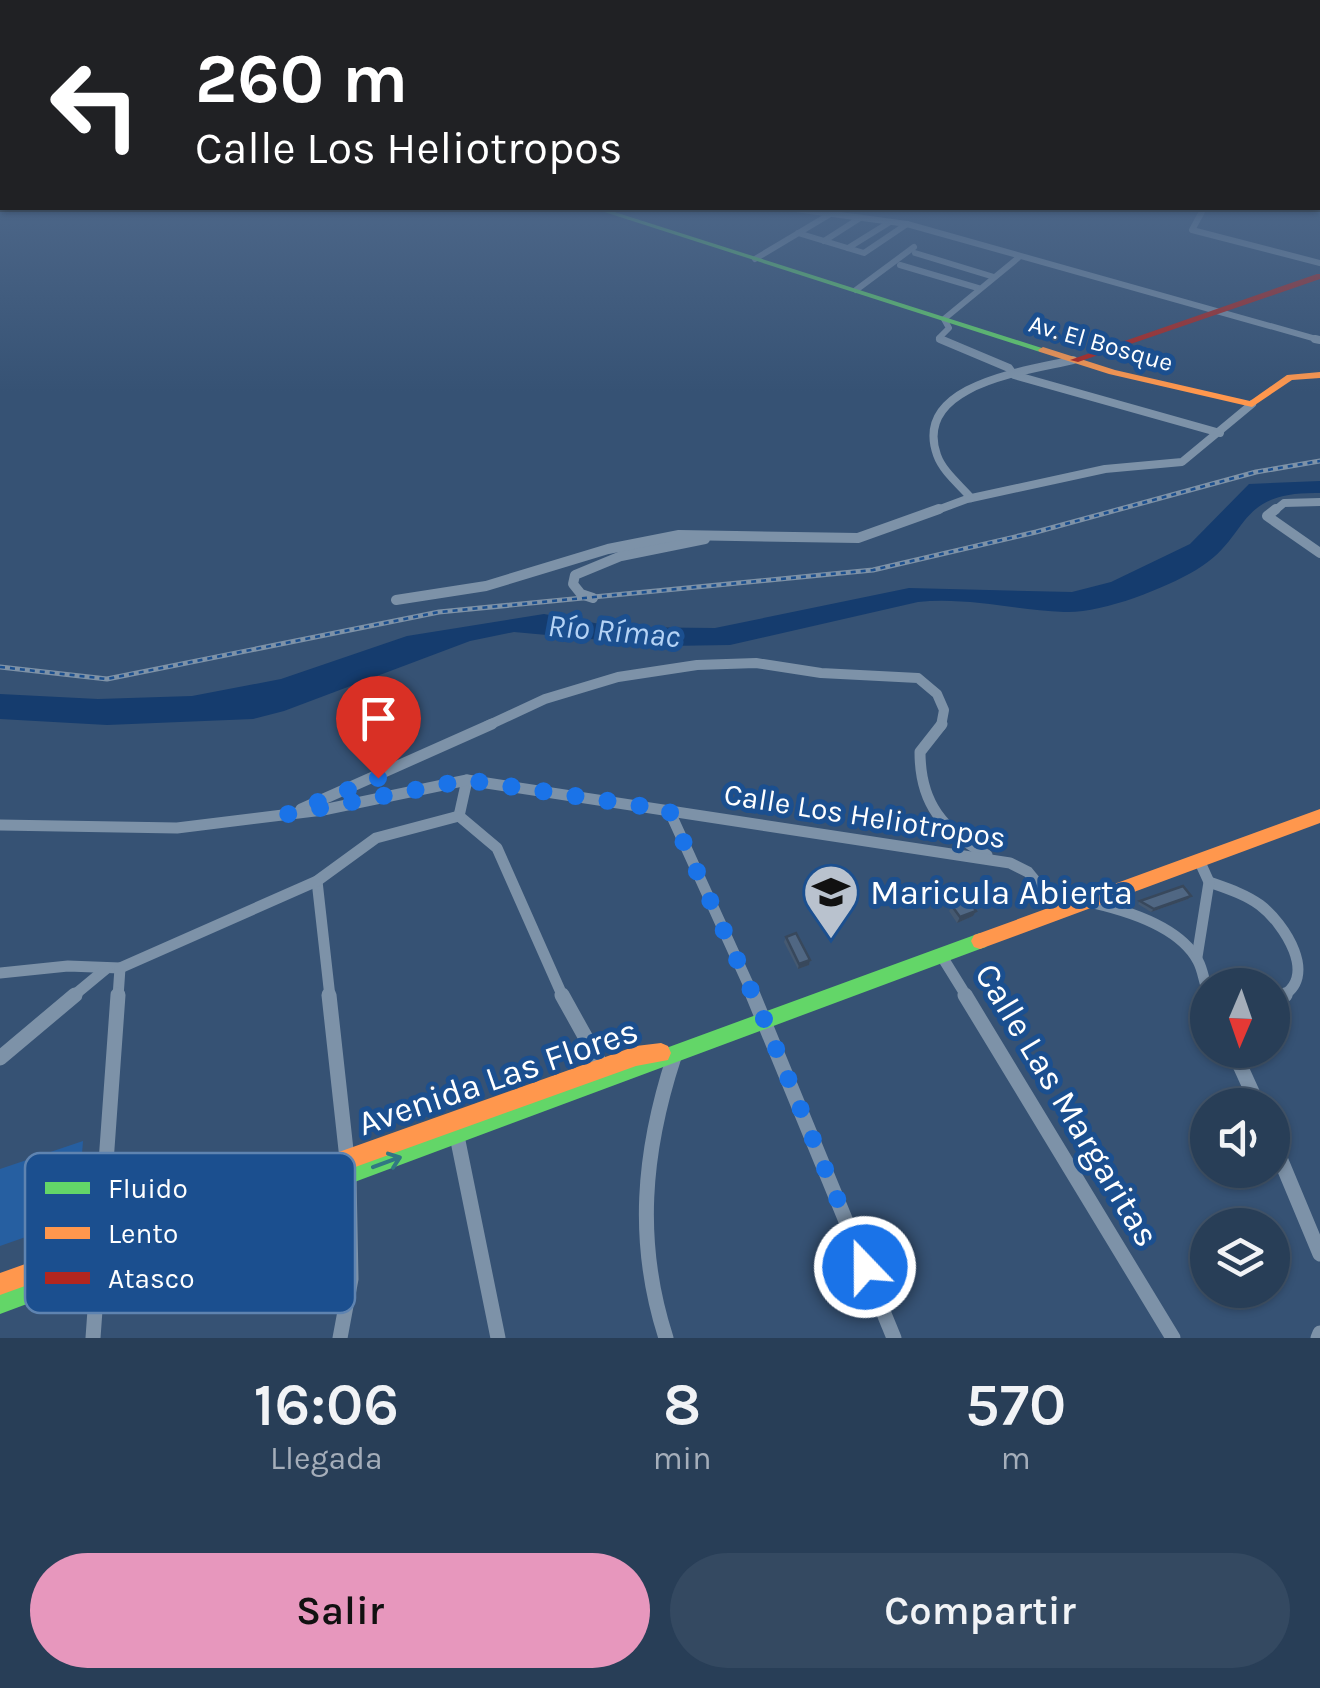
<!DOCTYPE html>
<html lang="es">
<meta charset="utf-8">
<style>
:root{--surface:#283e57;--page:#344961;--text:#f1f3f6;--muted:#a5aeba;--line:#44576d;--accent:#e797bd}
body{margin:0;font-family:Karla,sans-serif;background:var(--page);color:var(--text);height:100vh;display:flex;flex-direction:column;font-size:38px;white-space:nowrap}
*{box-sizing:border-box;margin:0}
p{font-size:32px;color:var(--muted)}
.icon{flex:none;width:55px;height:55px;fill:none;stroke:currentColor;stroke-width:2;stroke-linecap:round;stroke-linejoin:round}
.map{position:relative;height:1338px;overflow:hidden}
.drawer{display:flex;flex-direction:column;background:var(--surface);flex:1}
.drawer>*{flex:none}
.hud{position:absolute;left:0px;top:0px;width:1320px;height:210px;box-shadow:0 2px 8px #0004,0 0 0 2px var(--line);background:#202124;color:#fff;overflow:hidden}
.needle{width:65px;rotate:182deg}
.fabs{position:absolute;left:1190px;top:968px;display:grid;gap:20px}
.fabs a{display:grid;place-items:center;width:100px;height:100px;border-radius:50%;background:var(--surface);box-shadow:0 2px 8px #0004,0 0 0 2px var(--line);font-size:50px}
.pin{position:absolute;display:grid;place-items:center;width:85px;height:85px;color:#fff;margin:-102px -42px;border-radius:50% 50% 50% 0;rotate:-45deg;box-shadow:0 0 10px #0007}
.pin .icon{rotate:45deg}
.me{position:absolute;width:110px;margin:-55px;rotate:338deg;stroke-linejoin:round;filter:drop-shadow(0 0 8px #0008)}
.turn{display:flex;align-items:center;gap:35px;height:210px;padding:0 30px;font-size:45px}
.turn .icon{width:130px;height:130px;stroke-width:2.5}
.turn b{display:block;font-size:70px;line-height:85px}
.eta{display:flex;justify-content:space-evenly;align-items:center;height:170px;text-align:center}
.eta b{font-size:60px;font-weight:600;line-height:70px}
.button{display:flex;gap:20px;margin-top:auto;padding:20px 30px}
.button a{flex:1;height:115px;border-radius:60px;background:var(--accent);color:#111;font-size:40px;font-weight:600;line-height:115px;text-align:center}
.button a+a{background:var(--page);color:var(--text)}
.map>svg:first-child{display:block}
.green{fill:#265fa1}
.water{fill:#153c6e}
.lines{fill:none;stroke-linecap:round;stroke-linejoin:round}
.street-far4{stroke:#7d92a8;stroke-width:6}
.street-far3{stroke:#7d92a8;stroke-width:8}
.street-far2{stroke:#7d92a8;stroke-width:10}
.street-far1{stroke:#7d92a8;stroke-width:11}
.street{stroke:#7d92a8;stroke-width:15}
.fast{fill:#63d668;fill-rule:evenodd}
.slow{fill:#ff974d;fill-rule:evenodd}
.jam{fill:#b3261e;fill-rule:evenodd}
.rail-casing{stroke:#7e92a7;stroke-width:5}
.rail{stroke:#1b4f8f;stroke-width:2.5;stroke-dasharray:5;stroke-linecap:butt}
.wall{fill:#455971}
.shaded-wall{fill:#38485c}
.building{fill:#506783;stroke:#38485c;stroke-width:2.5}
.oneway{stroke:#317883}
.route{stroke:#1a73e8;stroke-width:18;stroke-dasharray:0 32.4}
.labels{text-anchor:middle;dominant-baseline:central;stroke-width:10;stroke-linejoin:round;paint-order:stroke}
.far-street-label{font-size:25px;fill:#fff;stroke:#1b4f8f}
.street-label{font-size:30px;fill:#fff;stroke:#1b4f8f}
.water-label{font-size:32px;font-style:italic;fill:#b5d3f5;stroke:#1b4f8f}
.near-poi-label{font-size:35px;fill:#fff;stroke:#1b4f8f;text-anchor:start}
.near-street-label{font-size:35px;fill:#fff;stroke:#1b4f8f}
.key{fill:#1b4f8f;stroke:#5f84b1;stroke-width:2.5}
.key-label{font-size:28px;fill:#fff}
</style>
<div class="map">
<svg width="1320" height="1338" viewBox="0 0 1320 1338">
<rect width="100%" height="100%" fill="#365274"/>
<!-- green -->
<polygon class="green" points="83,1141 77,1219 0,1246 0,1169"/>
<!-- water -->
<path class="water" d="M1320,481V493C1233,491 1252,537 1196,570C1164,589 1100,614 1064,612C1014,610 968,597 918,602L730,645L667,646L514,632L470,641L284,711L253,719L107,725L0,719V694L98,699L192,696L281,679L407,636L544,614L617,627L715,628L909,588L1072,592L1111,582L1190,544L1249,484Z"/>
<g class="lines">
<!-- street-far4 -->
<g class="street-far4">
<polyline points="788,208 907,224 1320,340"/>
<polyline points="1204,208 1192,230 1320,263"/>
<polyline points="798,233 864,253 907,224"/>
<polyline points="824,241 860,218"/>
<polyline points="848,248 890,222"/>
<polyline points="915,253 994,277"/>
<polyline points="755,259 832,213"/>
<polyline points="900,265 978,288"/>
<polyline points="856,290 914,247"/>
<polyline points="946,341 939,338 949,328 944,319 1018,258"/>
</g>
<!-- street-far3 -->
<g class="street-far3">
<polyline points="940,339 1009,368 1014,375 1220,433"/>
<polyline points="1315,339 1320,340"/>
<path d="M971,498C960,485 943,472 937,455C912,384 1027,371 1073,360"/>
<polyline points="932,512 967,499 1105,469 1182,462 1252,404"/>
<polyline points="1273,512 1284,503 1320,502"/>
</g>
<!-- street-far2 -->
<g class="street-far2">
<polyline points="1276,509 1267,516 1320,553"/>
<polyline points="593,598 581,594 573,584 575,575 621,556 705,539"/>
<polyline points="396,600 486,586 608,549 679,535 858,538 939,509"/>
<polyline points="487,726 545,699 618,677 697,665 756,663 821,673 918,678 937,694 944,710 941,726"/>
</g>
<!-- street-far1 -->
<g class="street-far1">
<path d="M942,724L920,752C920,804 943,830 987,855"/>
<polyline points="301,809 492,724"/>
<polyline points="669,810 754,997"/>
<polyline points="459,816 497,848 563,997"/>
<polyline points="459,816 467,780"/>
<polyline points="0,825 177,828 323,810 467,780 1010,863 1028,872 1060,911"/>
<polyline points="317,881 330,997"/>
<path d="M1209,882C1226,888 1245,894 1260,905C1284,923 1320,978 1280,997"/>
<path d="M1093,903C1128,911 1180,927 1198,961C1203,970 1204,982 1208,992"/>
<polyline points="941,955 967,997"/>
<polyline points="1197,957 1209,882 1199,860"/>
<polyline points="0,973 68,966 120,968 317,881 376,838 459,816"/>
<polyline points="72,997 107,968"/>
<polyline points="118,997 120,968"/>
</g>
<!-- street -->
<g class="street">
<polyline points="329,995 347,1159"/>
<polyline points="562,995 602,1067"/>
<polyline points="753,995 894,1338"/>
<polyline points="965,995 1173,1338"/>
<polyline points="1272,1001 1285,995"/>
<polyline points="1233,1050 1258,1105"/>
<polyline points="0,1058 75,995"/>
<polyline points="457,1136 498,1338"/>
<polyline points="1272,1139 1320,1254"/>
<polyline points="100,1246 118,995"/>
<polyline points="93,1338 98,1268"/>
<polyline points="340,1338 351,1279 349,1177"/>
<path d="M666,1338C635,1242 643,1152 674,1057"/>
<polyline points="1318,1338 1320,1333"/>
</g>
<!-- fast -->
<g class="fast">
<polygon points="592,208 602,208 1048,350 1040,352"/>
<polygon points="980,933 986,935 989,941 986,947 980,949 0,1314 0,1292"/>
</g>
<!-- slow -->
<g class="slow">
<polygon points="1043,347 1115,370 1250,401 1287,375 1320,372 1320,378 1292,380 1252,407 1109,374 1040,352 1038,350"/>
<polygon points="1320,809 1320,823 980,949 974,947 971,941 974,935 980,933"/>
<polygon points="661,1043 668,1046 671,1053 668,1060 636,1066 0,1295 0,1273 636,1046"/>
</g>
<!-- jam -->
<polygon class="jam" points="1317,274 1320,274 1320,279 1078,362 1070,360"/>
<!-- rail casing -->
<g class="rail-casing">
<polyline id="rail" points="0,667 107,679 439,612 873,570 1036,532 1256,472 1320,461"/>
</g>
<!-- rail -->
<use href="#rail" class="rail"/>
</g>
<!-- wall -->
<g class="wall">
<polygon points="1188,899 1151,912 1138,904 1140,901"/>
<polygon points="952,906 976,911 973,916 957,923 949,911"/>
<polygon points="786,937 810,960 809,965 798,969 784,942"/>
</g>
<!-- shaded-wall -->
<g class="shaded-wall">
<polygon points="1191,896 1188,899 1151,912 1154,909"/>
<polygon points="976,911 973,916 957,923 960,917"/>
<polygon points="810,960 809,965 798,969 799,964"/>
</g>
<!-- building -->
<g class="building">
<polygon points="1183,886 1191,896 1154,909 1140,901"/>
<polygon points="969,899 976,911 960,917 952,906"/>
<polygon points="796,933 810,960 799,964 786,937"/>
</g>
<!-- one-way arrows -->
<defs><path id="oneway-shaft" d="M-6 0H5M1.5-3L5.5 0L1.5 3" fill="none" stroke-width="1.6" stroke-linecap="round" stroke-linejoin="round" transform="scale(2.5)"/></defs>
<use class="oneway" href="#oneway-shaft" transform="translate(387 1162) rotate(-20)"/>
<!-- sky -->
<linearGradient id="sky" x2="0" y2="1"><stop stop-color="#1e2d40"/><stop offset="0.52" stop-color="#4c6688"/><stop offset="1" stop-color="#4c6688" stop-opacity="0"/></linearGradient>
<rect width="1320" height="392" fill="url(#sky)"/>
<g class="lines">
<!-- route -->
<polyline class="route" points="378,778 288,814 467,780 669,810 764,1019 865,1267"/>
</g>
<!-- icons -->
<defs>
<g id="school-pin" transform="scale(2.875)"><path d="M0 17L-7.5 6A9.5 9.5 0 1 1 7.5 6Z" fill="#b9c2ce" stroke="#1b4f8f"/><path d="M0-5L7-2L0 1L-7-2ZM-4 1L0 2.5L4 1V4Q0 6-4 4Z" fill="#111"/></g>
</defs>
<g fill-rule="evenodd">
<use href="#school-pin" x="831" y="892"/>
</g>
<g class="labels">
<!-- far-street labels -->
<g class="far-street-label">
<text transform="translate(1101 343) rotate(16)">Av. El Bosque</text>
</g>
<!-- street labels -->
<g class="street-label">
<text transform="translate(865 816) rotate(9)">Calle Los Heliotropos</text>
</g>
<!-- water labels -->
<g class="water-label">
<text transform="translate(614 631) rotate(5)">Río Rímac</text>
</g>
<!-- near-poi labels -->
<g class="near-poi-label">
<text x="870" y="892">Maricula Abierta</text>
</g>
<!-- near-street labels -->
<g class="near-street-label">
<text transform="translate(498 1077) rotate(-19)">Avenida Las Flores</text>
<text transform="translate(1067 1105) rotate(59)">Calle Las Margaritas</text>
</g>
</g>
<!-- legend -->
<rect x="25" y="1153" width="330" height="160" rx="15" class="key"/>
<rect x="45" y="1182" width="45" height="12" fill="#63d668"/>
<rect x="45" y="1227" width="45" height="12" fill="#ff974d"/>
<rect x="45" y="1272" width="45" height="12" fill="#b3261e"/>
<g class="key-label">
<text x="108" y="1198">Fluido</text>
<text x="108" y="1243">Lento</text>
<text x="108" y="1288">Atasco</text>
</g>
</svg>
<div class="fabs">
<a><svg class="needle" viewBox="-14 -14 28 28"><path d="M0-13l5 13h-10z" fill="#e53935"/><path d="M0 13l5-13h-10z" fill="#a5aeba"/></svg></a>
<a><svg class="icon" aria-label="sound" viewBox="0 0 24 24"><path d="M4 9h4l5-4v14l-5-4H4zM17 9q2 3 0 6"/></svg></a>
<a><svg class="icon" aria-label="layers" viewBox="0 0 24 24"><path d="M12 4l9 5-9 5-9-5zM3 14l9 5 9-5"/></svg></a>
</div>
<div class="pin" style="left:378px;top:778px;background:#d93025"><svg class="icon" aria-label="arrive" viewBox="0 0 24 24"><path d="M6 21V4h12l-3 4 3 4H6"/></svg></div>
<svg class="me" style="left:865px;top:1267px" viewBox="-20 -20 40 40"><circle r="17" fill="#1a73e8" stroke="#fff" stroke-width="3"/><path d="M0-11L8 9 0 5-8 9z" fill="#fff"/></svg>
<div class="hud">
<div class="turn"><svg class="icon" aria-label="left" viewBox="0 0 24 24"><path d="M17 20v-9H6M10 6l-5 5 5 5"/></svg><div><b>260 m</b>Calle Los Heliotropos</div></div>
</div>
</div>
<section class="drawer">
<div class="eta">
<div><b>16:06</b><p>Llegada</p></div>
<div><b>8</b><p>min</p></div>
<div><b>570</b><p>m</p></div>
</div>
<div class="button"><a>Salir</a><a>Compartir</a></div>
</section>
